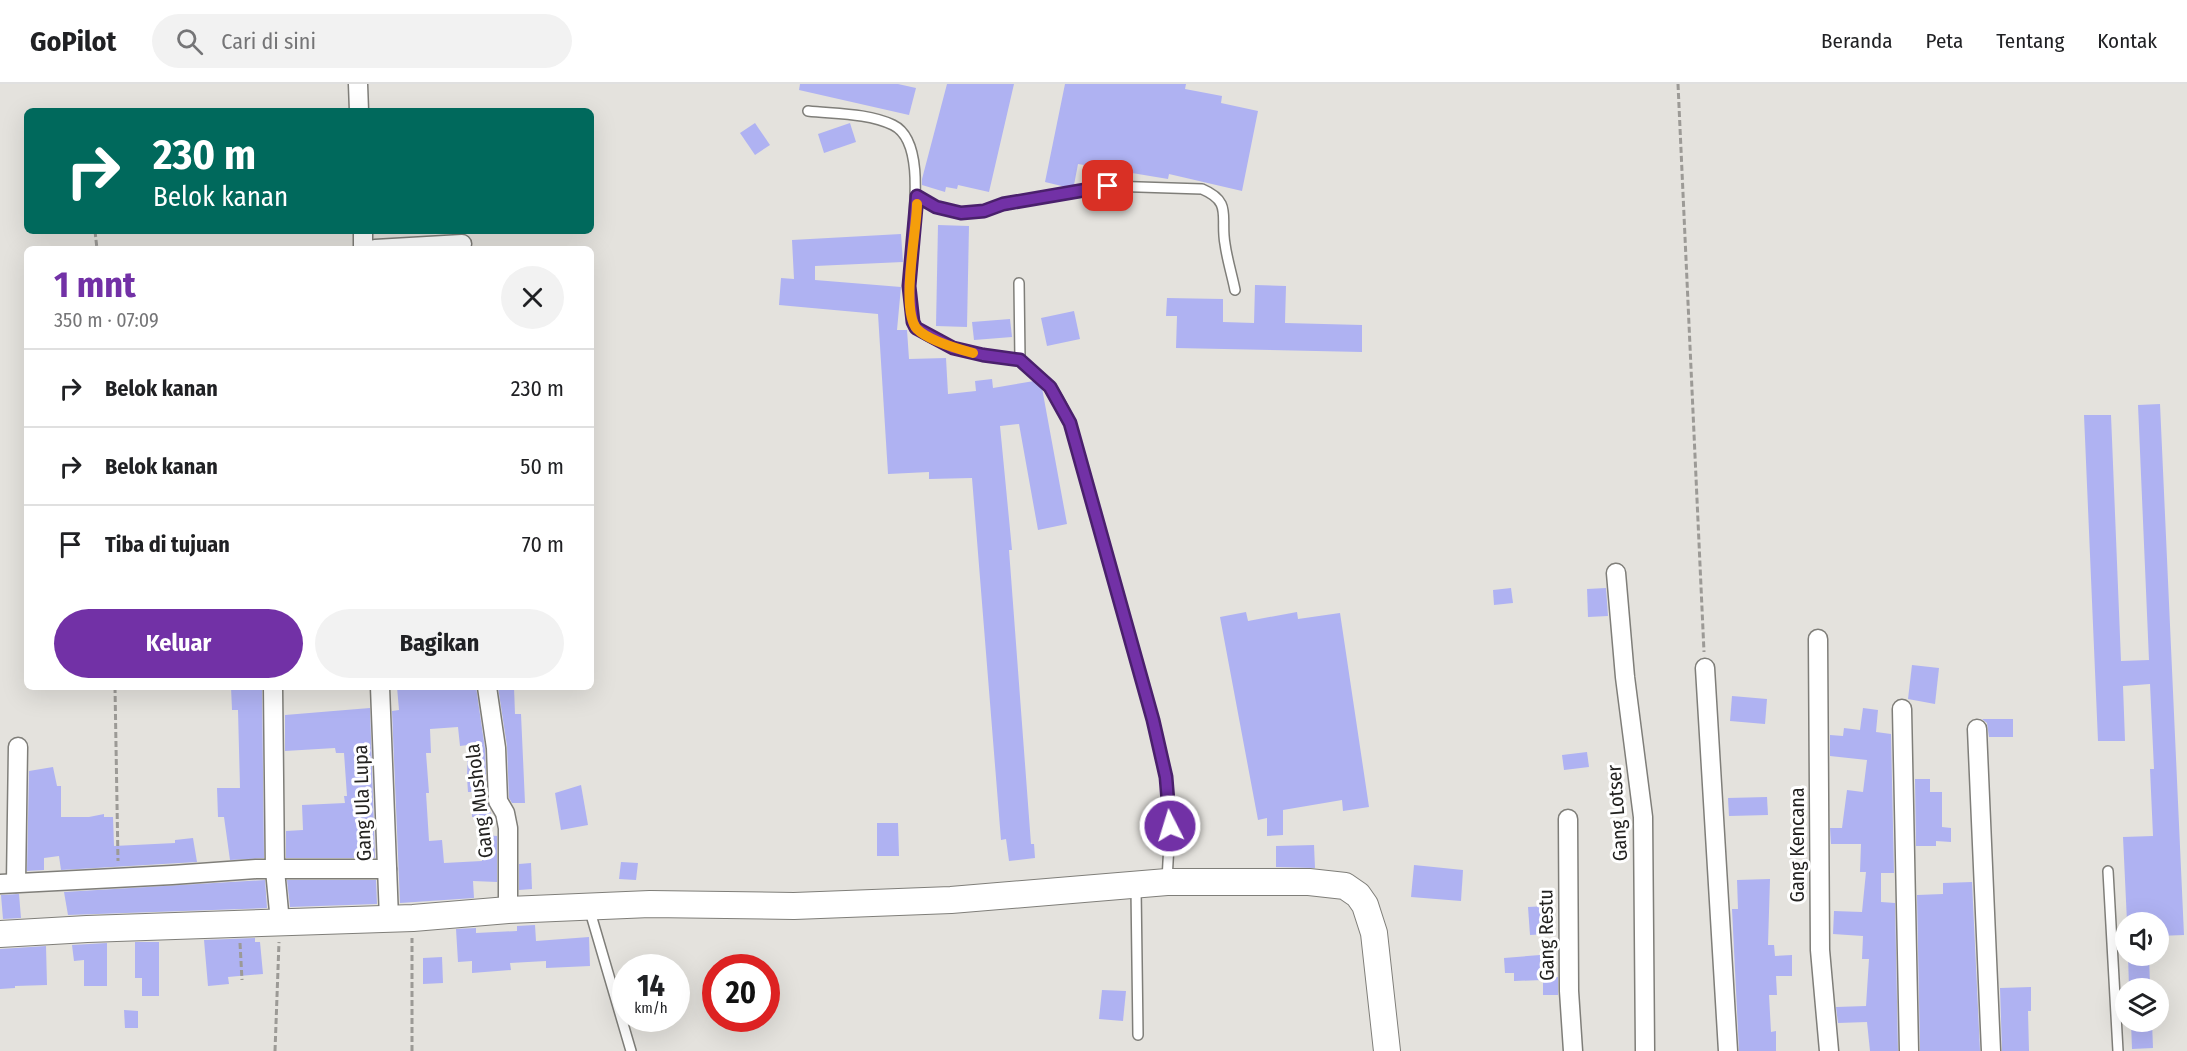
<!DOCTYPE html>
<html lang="id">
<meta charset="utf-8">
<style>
:root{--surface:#fff;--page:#f2f2f2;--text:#202124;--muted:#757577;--line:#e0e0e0;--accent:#7231a6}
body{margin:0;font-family:"Fira Sans Condensed",sans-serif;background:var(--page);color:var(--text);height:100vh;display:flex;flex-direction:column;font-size:22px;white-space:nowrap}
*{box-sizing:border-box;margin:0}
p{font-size:20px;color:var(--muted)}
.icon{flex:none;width:33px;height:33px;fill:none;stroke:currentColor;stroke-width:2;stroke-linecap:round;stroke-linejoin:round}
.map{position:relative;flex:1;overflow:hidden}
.drawer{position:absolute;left:24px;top:162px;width:570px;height:444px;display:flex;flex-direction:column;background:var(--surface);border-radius:9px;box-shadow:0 6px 24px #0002}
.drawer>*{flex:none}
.top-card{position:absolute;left:24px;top:24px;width:570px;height:126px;border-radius:9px;box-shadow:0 6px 24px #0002;background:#00695c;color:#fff;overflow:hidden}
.controls{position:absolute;left:2115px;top:828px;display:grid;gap:12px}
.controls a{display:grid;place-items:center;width:54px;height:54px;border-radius:50%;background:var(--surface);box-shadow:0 6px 24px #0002;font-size:30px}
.speed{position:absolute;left:612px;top:870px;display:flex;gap:12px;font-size:30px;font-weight:700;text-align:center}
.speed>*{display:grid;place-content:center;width:78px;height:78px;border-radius:50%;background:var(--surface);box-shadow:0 6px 24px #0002;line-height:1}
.speed small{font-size:15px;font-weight:400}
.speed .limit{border:9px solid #d22;background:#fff;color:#111}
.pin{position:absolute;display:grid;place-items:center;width:51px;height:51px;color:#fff;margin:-26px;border-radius:12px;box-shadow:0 3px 9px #0006}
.me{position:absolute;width:66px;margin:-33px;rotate:355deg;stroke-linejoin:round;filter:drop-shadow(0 0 4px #0008)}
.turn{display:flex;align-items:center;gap:21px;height:126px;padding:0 30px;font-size:27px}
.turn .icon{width:78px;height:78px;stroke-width:2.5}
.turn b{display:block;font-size:42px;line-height:51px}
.round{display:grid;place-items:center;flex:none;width:63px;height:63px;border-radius:32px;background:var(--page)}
.overview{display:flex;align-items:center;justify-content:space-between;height:102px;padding:0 30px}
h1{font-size:36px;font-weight:700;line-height:45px;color:var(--accent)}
.primary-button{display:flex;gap:12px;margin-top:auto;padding:12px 30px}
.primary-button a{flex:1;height:69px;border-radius:36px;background:var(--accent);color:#fff;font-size:24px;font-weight:700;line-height:69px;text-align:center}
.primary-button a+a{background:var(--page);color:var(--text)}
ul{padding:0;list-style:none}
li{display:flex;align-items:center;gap:18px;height:78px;padding:0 30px;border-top:2px solid var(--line)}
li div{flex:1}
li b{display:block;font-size:22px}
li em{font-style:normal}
header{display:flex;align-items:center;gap:36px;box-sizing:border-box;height:84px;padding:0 30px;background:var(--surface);border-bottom:2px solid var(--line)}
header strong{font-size:28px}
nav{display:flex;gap:33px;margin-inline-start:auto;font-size:21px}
.search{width:420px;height:54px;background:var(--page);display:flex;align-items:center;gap:15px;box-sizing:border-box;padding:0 21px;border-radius:33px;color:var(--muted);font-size:22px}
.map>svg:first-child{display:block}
.building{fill:#afb2f2}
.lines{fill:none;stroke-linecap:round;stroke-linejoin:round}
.service-casing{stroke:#7f7e79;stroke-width:12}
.minor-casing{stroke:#7f7e79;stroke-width:21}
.secondary-casing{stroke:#7f7e79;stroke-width:28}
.path{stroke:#9c9a96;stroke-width:3;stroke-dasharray:6 3;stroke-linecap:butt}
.service{stroke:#fff;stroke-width:9}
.minor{stroke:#fff;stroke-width:18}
.secondary{stroke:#fff;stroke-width:26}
.route-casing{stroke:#4a206c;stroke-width:15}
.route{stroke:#7231a6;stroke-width:10}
.slow{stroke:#f59e0b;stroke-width:10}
.labels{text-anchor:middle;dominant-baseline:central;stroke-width:6;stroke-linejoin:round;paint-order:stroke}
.street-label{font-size:20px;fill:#232220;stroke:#fff}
</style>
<header>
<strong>GoPilot</strong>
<div class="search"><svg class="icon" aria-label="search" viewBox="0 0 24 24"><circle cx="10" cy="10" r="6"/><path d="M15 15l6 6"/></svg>Cari di sini</div>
<nav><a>Beranda</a><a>Peta</a><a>Tentang</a><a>Kontak</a></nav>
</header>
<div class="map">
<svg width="2187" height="967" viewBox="0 0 2187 967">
<rect width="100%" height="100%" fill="#e4e2dd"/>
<!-- building -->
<g class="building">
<polygon points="800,0 898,0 916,4 909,31 799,6"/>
<polygon points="947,0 1014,0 989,108 958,101 957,105 946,103 945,108 922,101 922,95"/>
<polygon points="1065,0 1186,0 1185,5 1222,12 1221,19 1258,27 1242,107 1169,90 1168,95 1078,80 1074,101 1066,103 1045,98"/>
<polygon points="755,39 770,61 755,71 740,49"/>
<polygon points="850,39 856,58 824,69 818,50"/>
<polygon points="938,141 969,142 967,243 936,242"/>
<polygon points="901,150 903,178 815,182 815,196 901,203 897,246 907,246 909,275 946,274 948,310 976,307 975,297 992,295 993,304 1034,297 1042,304 1067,440 1038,446 1019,340 1000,342 1012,466 1009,466 1031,760 1034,760 1035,774 1009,777 1006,755 1001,756 972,394 929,395 929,388 888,390 878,230 779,221 781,194 794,195 792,156"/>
<polygon points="1255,201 1286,202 1285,239 1362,241 1362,268 1176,264 1177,232 1166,232 1167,214 1223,215 1223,238 1254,239"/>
<polygon points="1074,227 1080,255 1047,262 1041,234"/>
<polygon points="1010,235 1012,253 974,256 972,238"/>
<polygon points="2160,320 2184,851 2158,852 2158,838 2127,838 2123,753 2153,752 2150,685 2154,685 2150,600 2123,602 2125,657 2098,657 2084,331 2111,331 2121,577 2149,576 2138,321"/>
<polygon points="1511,504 1513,519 1494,521 1493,506"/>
<polygon points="1606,504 1608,532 1588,533 1587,505"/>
<polygon points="1246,528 1248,537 1297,528 1298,535 1340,529 1369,723 1343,727 1342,716 1283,726 1283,751 1267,752 1267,734 1258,736 1220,533"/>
<polygon points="1912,581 1939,584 1935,620 1908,615"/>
<polygon points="231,603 262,603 264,774 230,776 224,733 218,733 217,704 240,704 238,626 232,626"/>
<polygon points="397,603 476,603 485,665 487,717 492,734 472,733 472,708 468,708 467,693 468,661 460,662 458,643 430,645 431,669 426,669 429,709 426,709 429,757 442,756 444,779 482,777 485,751 497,752 497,798 473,797 474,814 400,819 392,627 399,626"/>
<polygon points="498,603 514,603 515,630 521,630 525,719 512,719 509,714 507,662"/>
<polygon points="1732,612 1767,615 1765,640 1730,637"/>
<polygon points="370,624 375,774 286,774 286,747 303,746 302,721 345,719 344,712 347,712 344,669 336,669 335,664 285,667 285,631"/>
<polygon points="1863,624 1878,626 1876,648 1891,650 1894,789 1881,789 1881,818 1895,819 1898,967 1870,967 1867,938 1838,939 1836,923 1866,922 1869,875 1862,875 1863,852 1833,850 1834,827 1862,828 1866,788 1860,788 1861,760 1831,760 1830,744 1842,744 1847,706 1863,708 1867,676 1830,672 1830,651 1843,652 1844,644 1860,646"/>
<polygon points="1982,635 2013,635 2013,653 1989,653 1987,639"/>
<polygon points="1587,668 1589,683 1564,686 1562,671"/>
<polygon points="53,683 57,702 61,702 61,733 89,733 104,730 104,733 113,733 114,762 175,759 175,756 193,754 197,778 61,786 59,772 44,774 44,786 27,787 29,687"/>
<polygon points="1915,695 1930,695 1930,708 1942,708 1942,743 1951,744 1951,758 1936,757 1936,762 1916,762"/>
<polygon points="581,701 588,741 561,746 555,709"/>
<polygon points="1767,713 1768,731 1729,732 1728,714"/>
<polygon points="877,739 898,739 899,772 877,772"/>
<polygon points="1314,761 1315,784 1276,783 1276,762"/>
<polygon points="621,778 638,779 636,796 619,795"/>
<polygon points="531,779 532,805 519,806 519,780"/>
<polygon points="1414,781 1463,786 1461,817 1411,813"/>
<polygon points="1770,795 1768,861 1774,861 1775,872 1792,871 1792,892 1776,892 1777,911 1769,911 1771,948 1776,947 1776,967 1739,967 1732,825 1738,825 1737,796"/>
<polygon points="265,796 267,824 68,831 64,808"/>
<polygon points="287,796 376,796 377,820 290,823"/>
<polygon points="1972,798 1980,967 1920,967 1917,811 1943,810 1943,799"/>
<polygon points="19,810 21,834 3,835 1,811"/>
<polygon points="1547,822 1548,850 1530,851 1528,823"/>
<polygon points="535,841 536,857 589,853 590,882 546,884 546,877 510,879 511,886 472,889 472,877 458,878 456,845 476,844 476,849 517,847 517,842"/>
<polygon points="255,854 255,858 260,858 263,890 228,893 229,900 208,902 204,856"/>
<polygon points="135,858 159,858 159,912 142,912 142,894 135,894"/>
<polygon points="107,859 107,902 84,902 84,876 74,877 72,861"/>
<polygon points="46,862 47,901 15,902 15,904 0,905 0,865"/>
<polygon points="1540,871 1542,896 1514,897 1514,889 1505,889 1504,874"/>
<polygon points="2128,872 2149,872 2150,904 2129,904"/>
<polygon points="442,873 443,899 423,900 423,874"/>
<rect x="1543" y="893" width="15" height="18"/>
<polygon points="2031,903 2031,927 2028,927 2029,967 2002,967 2000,904"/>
<polygon points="1102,906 1126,907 1123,937 1099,935"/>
<polygon points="124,926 138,927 138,944 125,944"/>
<polygon points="2131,938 2152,938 2153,964 2132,965"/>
</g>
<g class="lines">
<!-- service casing -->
<g class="service-casing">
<g id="service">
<path d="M808,27C835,30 868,29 893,41C939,63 897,197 914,239C920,255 967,268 983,271C994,273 1008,272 1019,276C1023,278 1027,282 1030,285C1036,290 1045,296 1050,303C1059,313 1064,327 1070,339L1153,636L1166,693L1170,742L1167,796"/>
<path d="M917,112L936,123L961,129L984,127L1003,121L1108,102L1202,105C1233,118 1220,133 1225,160C1227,175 1232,191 1235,206"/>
<polyline points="1019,199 1020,276"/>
<polyline points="2108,787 2118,967"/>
<polyline points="1136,804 1138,951"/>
<polyline points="589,824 631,967"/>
</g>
</g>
<!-- minor casing -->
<g class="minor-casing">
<g id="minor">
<polyline points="358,0 359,27"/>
<polyline points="363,147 363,165"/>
<polyline points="375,165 462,160"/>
<polyline points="1616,489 1625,593 1643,733 1645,967"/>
<polyline points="1818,555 1820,866 1829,967"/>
<polyline points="1705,584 1728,967"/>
<polyline points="273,603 275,786 280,838"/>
<polyline points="380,603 389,834"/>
<polyline points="487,603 496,664 498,717 505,729 508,744 508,826"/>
<polyline points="1902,625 1909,967"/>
<polyline points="1977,645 1991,967"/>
<polyline points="1568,735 1569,907 1573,967"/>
<polyline points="16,799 18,663"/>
<polyline points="0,800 172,791 256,785 387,785"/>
</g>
</g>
<!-- secondary casing -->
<g class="secondary-casing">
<polyline id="secondary" points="0,850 87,845 413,834 508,826 650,820 794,822 951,816 1167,798 1309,798 1345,802 1358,811 1365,821 1374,849 1387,967"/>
</g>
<!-- path -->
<g class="path">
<polyline points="1678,0 1704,568"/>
<polyline points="95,147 97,165"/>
<polyline points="115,603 118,777"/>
<polyline points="240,859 242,896"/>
<polyline points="275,967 279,858"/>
<polyline points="412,967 412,854"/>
</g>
<!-- service -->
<use href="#service" class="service"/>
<!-- minor -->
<use href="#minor" class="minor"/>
<!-- secondary -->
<use href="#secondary" class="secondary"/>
</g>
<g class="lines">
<!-- route casing -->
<g class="route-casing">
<polyline id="route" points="1108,102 1003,120 984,127 961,129 936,123 917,112 909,202 913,238 916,244 953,264 983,271 1020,276 1050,303 1070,339 1153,636 1166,693 1170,742"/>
</g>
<!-- route -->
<use href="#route" class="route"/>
<!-- slow -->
<path class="slow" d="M917,120C917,145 900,226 917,245C928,256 958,265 973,269"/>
</g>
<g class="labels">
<!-- street labels -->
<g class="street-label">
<text transform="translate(479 717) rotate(-97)">Gang Mushola</text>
<text transform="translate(362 719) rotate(-92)">Gang Ula Lupa</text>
<text transform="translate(1617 729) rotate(-94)">Gang Lotser</text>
<text transform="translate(1797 761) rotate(-90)">Gang Kencana</text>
<text transform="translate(1546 851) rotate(-91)">Gang Restu</text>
</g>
</g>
</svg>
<div class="controls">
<a><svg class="icon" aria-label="sound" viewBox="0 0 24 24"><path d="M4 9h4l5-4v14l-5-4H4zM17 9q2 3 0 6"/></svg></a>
<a><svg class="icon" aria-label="layers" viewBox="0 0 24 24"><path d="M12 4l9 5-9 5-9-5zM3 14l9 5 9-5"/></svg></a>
</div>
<div class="speed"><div>14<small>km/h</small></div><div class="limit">20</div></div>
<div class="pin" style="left:1108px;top:102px;background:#d93025"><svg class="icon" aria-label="arrive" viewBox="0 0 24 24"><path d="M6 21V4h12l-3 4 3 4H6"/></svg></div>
<svg class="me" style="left:1170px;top:742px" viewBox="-20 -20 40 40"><circle r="17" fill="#7231a6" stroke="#fff" stroke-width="3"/><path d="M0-11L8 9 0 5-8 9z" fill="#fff"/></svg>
<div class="top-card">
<div class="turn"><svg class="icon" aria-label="right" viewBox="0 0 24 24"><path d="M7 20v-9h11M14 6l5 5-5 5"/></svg><div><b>230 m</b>Belok kanan</div></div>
</div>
<section class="drawer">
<div class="overview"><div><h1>1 mnt</h1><p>350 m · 07:09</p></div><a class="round"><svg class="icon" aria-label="close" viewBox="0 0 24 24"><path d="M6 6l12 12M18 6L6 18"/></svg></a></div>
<ul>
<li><svg class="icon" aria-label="right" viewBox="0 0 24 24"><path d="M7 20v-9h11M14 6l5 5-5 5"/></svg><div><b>Belok kanan</b></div><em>230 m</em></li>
<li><svg class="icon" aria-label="right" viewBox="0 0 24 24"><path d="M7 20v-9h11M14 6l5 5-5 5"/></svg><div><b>Belok kanan</b></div><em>50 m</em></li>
<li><svg class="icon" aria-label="arrive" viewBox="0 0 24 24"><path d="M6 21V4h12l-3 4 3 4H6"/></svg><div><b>Tiba di tujuan</b></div><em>70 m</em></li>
</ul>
<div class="primary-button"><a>Keluar</a><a>Bagikan</a></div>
</section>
</div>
